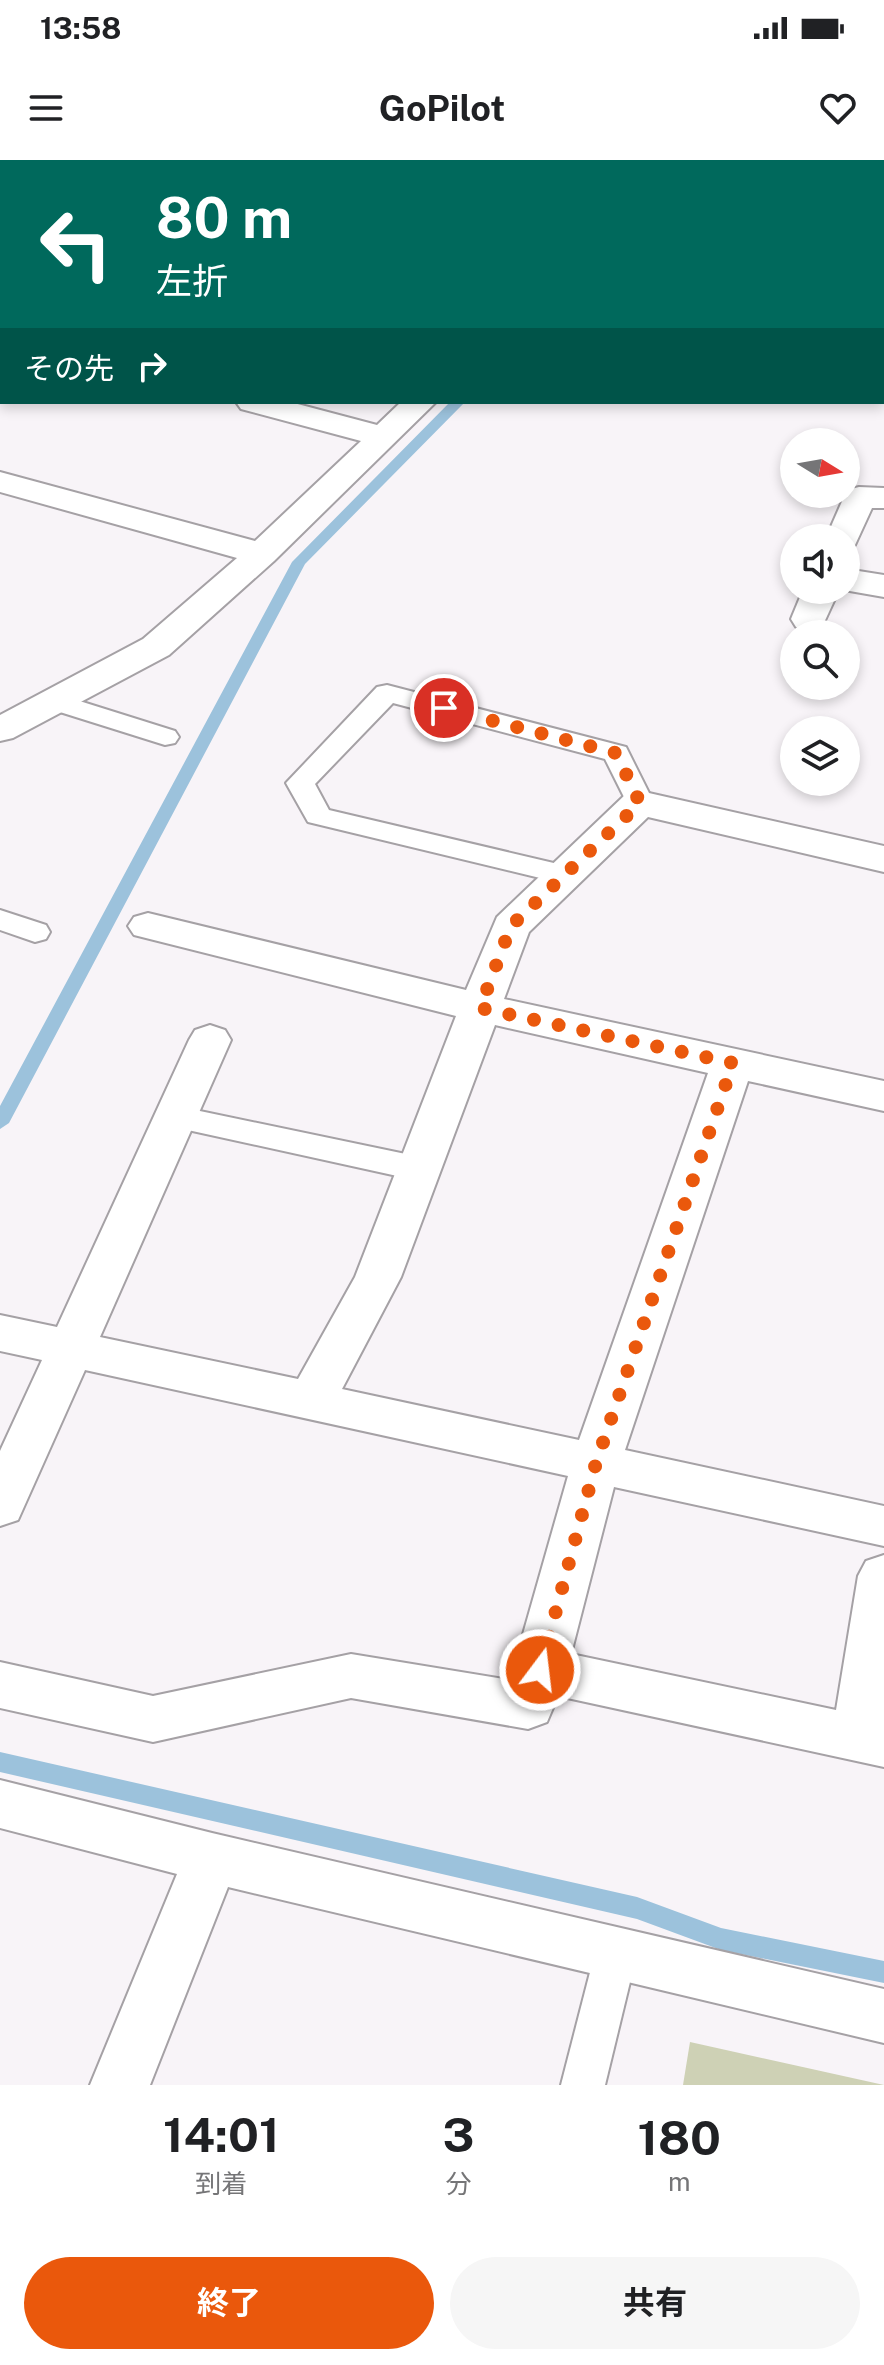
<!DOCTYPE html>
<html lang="ja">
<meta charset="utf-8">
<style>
:root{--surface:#fff;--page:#f6f6f6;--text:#202124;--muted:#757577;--accent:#ea580c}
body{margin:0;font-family:"Public Sans","Noto Sans JP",sans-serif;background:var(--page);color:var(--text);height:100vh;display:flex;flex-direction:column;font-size:30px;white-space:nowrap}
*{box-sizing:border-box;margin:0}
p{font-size:26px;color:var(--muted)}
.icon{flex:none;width:44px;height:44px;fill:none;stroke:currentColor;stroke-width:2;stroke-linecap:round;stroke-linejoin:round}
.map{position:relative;height:1925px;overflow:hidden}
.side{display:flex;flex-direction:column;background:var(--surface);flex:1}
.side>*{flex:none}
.guide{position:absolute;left:0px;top:0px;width:884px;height:244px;box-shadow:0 4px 12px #0003;background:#00695c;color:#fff;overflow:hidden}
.needle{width:52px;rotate:101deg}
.fabs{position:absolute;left:780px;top:268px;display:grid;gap:16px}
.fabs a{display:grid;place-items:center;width:80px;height:80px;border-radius:50%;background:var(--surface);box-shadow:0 4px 12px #0003;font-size:40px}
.pin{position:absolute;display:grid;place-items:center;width:68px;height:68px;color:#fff;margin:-34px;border:4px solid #fff;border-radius:50%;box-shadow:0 2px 8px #0007}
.me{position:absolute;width:88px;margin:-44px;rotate:15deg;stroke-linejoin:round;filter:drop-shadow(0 0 6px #0008)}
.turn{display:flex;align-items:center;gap:28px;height:168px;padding:0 24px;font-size:36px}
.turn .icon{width:104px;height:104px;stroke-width:2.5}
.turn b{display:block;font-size:56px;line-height:68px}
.then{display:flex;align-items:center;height:76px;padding:0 24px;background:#0003;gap:16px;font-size:30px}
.eta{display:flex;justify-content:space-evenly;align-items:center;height:136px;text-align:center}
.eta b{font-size:48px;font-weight:700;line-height:56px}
.cta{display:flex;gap:16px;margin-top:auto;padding:16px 24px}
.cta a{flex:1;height:92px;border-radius:48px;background:var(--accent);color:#fff;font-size:32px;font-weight:700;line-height:92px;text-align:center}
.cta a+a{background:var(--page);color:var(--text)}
.status{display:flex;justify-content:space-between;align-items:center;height:56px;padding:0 40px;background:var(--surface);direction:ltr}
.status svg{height:22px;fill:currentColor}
header{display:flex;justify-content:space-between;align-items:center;height:104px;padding:0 24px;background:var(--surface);font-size:36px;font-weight:700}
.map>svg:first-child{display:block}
.green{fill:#ced1b5}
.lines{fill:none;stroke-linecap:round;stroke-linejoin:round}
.stream{fill:#9cc2dc;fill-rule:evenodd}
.lane-casing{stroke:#a5a1a5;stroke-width:4}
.street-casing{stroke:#a5a1a5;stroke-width:4}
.lane{fill:#fff;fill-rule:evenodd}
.street{fill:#fff;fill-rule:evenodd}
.route{stroke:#ea580c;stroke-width:14;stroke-dasharray:0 25.2}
</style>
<div class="status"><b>13:58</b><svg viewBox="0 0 49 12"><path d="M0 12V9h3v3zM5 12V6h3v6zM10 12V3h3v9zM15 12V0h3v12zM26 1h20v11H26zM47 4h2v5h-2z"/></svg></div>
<header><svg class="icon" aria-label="menu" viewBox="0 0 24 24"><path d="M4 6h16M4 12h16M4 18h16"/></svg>GoPilot<svg class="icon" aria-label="heart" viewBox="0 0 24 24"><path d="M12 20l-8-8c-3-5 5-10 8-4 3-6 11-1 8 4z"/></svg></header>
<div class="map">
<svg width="884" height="1925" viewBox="0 0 884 1925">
<rect width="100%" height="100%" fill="#f8f4f8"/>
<!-- green -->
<polygon class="green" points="690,1882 884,1925 683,1925"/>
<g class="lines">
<!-- stream -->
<g class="stream">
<polygon points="450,242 465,242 305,404 9,963 0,969 0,946 292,402"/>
<polygon points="0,1592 637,1737 721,1768 884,1801 884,1823 721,1790 637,1759 0,1612"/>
</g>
<!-- lane casing -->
<g class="lane-casing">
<g id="lane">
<rect x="882" y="107" width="2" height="14"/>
<polygon points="387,525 626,587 654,643 650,649 630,649 605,599 393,543 315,624 329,650 575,708 580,715 575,722 565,724 308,662 286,623 377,527"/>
<polygon points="54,533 175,571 179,577 175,583 165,585 44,547 40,541 44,535"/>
<polygon points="0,750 46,765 50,772 46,779 35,782 0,770"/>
<polygon points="176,946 420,997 432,1001 436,1009 432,1017 420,1021 165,965 160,957 165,949"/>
<polygon points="616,1774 631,1779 637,1793 605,1925 561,1925 595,1793 601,1779"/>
</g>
</g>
<!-- street casing -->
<g class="street-casing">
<g id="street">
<polygon points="741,0 776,0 777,2 742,2"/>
<polygon points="882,23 884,24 884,42 882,41"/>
<polygon points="236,242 290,242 377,265 401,242 436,242 274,401 169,495 13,578 0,581 0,555 143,479 237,398 0,332 0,312 255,381 361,281 241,249"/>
<polygon points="859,327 884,328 884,348 872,348 855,385 846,388 846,378 826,378 847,330"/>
<polygon points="846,409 884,415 884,437 844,430"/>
<polygon points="803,430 839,430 822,467 809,470 796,467 791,459"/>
<path d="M640,631L884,686V712L648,657L529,772L504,839L884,921V951L748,921L625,1290L884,1346V1386L614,1327L571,1494L836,1550L858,1416L866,1401L884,1395V1607L558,1536L547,1562L528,1569L351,1538L153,1582L0,1548V1502L153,1536L351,1494L510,1520L568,1316L85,1210L18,1360L0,1366V1291L42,1200L0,1191V1155L57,1167L189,880L195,870L210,865L225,870L231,880L100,1177L298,1219L355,1117L456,856L134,775L128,766L134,757L148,753L466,830L497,757L626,634ZM495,865L708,913L579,1280L342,1229L401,1117Z"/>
<polygon points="0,1620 212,1673 884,1829 884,1883 228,1727 150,1925 90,1925 177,1714 0,1668"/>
</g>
</g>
<!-- lane -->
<use href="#lane" class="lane"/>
<!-- street -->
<use href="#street" class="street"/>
</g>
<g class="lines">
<!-- route -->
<polyline class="route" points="444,548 616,593 640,643 511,766 480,848 733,903 596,1303 540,1510"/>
</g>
</svg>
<div class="fabs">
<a><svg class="needle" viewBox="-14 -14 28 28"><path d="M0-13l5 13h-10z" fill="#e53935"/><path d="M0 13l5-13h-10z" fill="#757577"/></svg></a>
<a><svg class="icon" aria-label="sound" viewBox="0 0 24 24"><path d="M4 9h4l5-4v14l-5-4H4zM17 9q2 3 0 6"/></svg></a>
<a><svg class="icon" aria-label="search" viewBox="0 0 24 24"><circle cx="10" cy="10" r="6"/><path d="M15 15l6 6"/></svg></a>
<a><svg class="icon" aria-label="layers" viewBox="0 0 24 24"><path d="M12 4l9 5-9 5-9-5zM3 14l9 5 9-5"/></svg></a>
</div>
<div class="pin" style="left:444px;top:548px;background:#d93025"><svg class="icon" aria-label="arrive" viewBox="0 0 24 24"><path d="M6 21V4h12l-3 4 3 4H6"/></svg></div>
<svg class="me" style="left:540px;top:1510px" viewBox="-20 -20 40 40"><circle r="17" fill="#ea580c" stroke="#fff" stroke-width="3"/><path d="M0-11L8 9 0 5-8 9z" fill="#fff"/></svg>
<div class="guide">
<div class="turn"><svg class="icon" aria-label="left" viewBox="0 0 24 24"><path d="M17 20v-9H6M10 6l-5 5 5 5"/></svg><div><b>80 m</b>左折</div></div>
<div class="then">その先<svg class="icon" aria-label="right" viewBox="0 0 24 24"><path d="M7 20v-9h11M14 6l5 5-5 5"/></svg></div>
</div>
</div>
<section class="side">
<div class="eta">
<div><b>14:01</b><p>到着</p></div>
<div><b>3</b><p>分</p></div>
<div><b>180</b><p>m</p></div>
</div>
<div class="cta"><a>終了</a><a>共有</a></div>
</section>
